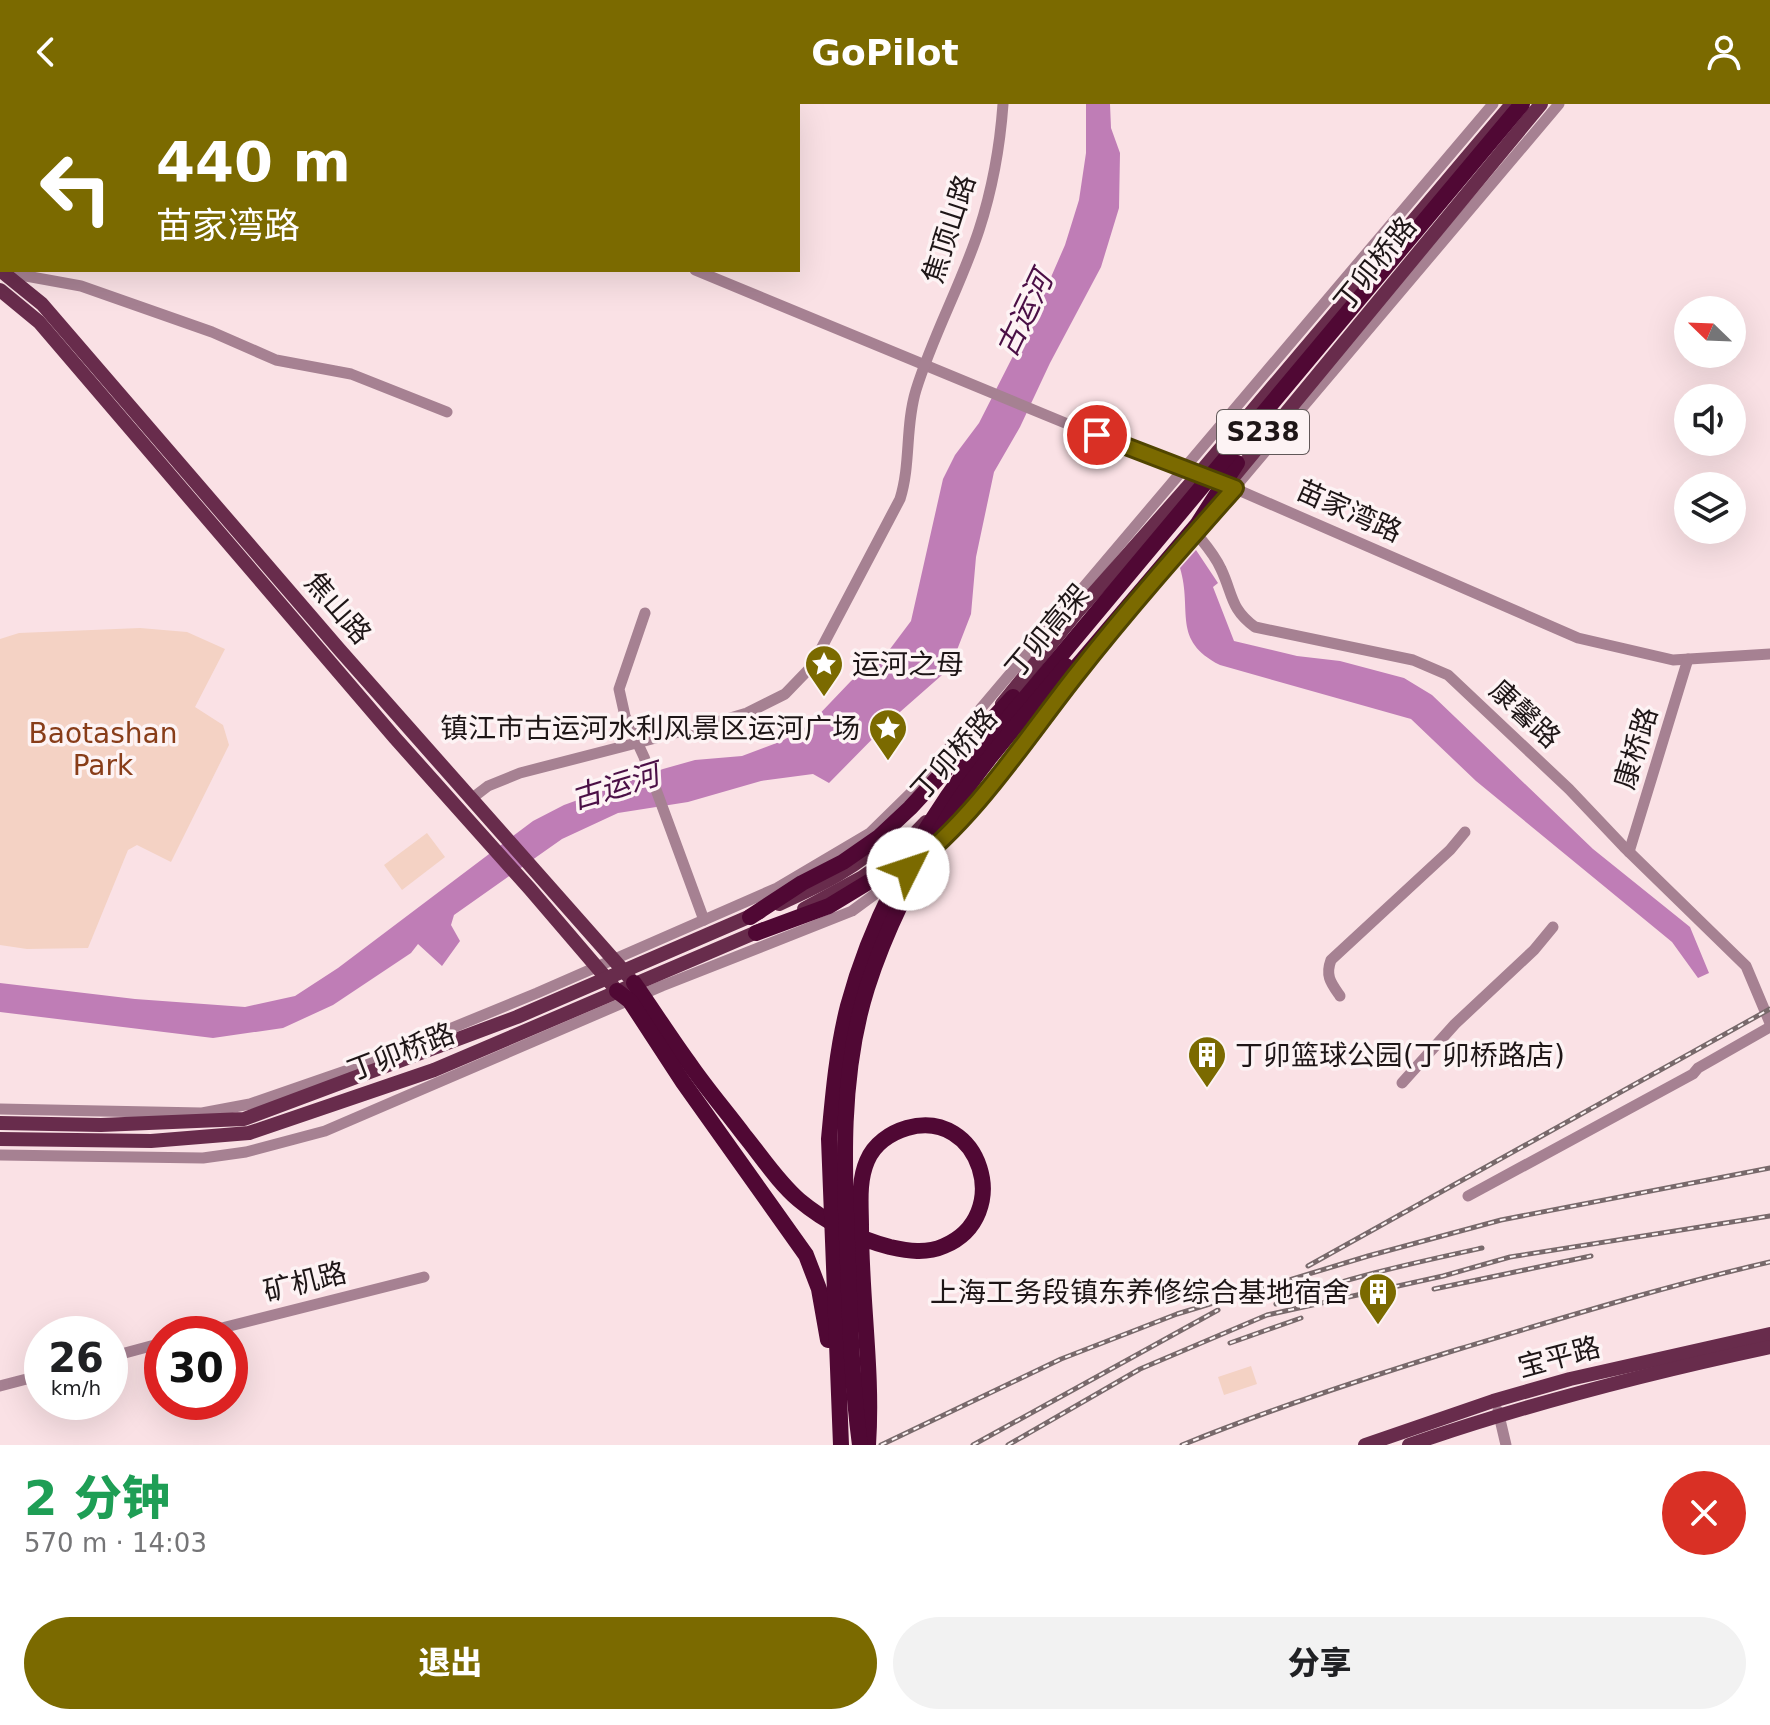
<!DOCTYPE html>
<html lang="zh">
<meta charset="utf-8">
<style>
:root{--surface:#fff;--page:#f2f2f2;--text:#202124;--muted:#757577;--accent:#7b6a00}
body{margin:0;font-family:"DejaVu Sans","Noto Sans SC",sans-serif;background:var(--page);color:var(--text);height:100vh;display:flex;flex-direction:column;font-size:30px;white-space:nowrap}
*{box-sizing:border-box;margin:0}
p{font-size:26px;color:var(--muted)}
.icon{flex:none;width:44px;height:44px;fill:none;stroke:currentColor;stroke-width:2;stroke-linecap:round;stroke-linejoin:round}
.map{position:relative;height:1341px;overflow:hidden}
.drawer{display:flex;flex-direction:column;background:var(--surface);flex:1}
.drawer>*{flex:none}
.hud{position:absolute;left:0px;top:0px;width:800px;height:168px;box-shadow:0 8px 32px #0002;background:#7b6a00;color:#fff;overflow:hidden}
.needle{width:52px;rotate:293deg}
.fabs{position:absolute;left:1674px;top:192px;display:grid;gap:16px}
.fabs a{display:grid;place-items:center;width:72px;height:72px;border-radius:50%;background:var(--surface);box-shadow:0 8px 32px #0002;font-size:40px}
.speed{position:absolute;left:24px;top:1212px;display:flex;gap:16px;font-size:40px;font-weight:700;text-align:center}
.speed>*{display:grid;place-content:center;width:104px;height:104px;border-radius:50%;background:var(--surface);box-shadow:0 8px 32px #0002;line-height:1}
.speed small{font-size:20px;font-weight:400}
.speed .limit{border:12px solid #d22;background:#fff;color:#111}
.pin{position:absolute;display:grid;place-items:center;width:68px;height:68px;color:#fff;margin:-34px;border:4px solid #fff;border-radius:50%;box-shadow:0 2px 8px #0007}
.me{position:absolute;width:88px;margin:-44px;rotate:49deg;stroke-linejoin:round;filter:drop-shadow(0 0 6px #0008)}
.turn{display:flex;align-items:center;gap:28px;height:168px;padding:0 24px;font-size:36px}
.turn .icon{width:104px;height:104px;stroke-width:2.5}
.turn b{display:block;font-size:56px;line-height:68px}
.round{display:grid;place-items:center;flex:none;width:84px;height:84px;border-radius:42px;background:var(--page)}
.head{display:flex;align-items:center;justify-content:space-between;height:136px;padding:0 24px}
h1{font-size:48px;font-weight:800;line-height:60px;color:#1e9e55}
.primary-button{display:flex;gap:16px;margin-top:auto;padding:16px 24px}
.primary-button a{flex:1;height:92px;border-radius:48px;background:var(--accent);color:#fff;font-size:32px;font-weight:800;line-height:92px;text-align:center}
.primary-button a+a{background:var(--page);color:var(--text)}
header{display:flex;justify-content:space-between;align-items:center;height:104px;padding:0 24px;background:var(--accent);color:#fff;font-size:36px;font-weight:800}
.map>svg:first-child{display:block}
.green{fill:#f4d2c4}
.water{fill:#bf7db6}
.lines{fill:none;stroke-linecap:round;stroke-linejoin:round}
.minor{stroke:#a68192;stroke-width:11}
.major{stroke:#682c4c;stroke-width:14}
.highway{stroke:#500834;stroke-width:16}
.rail-casing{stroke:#78696b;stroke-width:5}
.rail{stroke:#fdf3f4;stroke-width:2;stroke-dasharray:6;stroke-linecap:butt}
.route-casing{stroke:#504500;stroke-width:20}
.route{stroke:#7b6a00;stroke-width:14}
.labels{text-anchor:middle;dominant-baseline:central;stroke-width:7;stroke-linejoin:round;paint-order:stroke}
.shield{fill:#fdf3f4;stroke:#615859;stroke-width:2}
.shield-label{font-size:26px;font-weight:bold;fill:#1e1617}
.street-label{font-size:28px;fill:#1e1617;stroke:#fdf3f4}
.poi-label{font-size:28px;fill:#1e1617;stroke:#fdf3f4;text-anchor:start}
.park-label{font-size:28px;fill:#883d19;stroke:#fdf3f4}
.water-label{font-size:30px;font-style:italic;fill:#4b0f46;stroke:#fdf3f4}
</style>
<header><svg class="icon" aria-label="back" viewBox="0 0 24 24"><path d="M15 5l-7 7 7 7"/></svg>GoPilot<svg class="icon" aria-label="person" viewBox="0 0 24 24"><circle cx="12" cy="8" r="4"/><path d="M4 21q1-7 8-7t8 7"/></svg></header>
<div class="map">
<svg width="1770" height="1341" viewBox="0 0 1770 1341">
<rect width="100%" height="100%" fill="#fae1e5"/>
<!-- green -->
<g class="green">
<polygon points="140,524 187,528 225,545 195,603 223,621 229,641 171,758 137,741 128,746 88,844 27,845 0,841 0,535 19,529"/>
<polygon points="427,729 445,753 402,786 384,761"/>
<polygon points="1251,1262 1257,1280 1224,1291 1218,1273"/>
</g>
<!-- water -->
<g class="water">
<polygon points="1086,0 1110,0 1111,24 1120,49 1119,104 1101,163 1050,259 1020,323 994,368 976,453 971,510 950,564 892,615 829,679 813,670 761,677 688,698 618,709 562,735 454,811 451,821 460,837 442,862 418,840 411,849 333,901 283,924 213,934 0,908 0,879 135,895 245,903 295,892 338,864 533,717 564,701 663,665 695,656 742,652 782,637 809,621 851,577 890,545 911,517 943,375 955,351 979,319 1038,203 1065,141 1079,96 1086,49"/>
<path d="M1196,446L1218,479L1213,483L1234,537L1297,552L1340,557L1404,574L1432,591L1593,745L1690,823L1709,869L1698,874L1672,838L1476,677L1411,615L1220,561C1171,536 1193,507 1180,464Z"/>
</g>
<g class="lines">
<!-- minor -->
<g class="minor">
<polyline points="270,0 275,2"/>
<polyline points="328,2 329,0"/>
<polyline points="695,166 1070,321 1191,367"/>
<polyline points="4,168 81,182 212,228 276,256 351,270 447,308"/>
<polyline points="1229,382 1578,534 1673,556 1770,550"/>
<polyline points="1209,414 1559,0"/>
<path d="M1196,429C1205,440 1215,451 1221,465C1233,490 1230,505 1255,523L1413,556L1448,571L1569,685L1624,743L1746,862L1770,919"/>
<polyline points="645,509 619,585 625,612 644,653 704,816"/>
<path d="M471,695L488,682L520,669L710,620L747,609L785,590L812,562L900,395C911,360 905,322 916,286C933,231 961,181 979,126C992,86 1000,42 1003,0"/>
<polyline points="940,737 982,691 1072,577"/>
<polyline points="1629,748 1688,555"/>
<path d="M1340,892C1331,879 1325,872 1331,856L1450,746L1465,728"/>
<polyline points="1402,979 1455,920 1534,846 1553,823"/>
<polyline points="0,1005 202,1009 250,1000 357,963 537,889 777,784 870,729 920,680 982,603 1493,0"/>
<polyline points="0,1051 203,1054 246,1048 325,1027 662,882 852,807 897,774"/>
<polyline points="1468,1092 1693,970 1698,964 1770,923"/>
<polyline points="198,1230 424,1173"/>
<polyline points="110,1253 162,1239"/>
<polyline points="0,1282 42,1271"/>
<polyline points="1498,1307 1506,1341"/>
</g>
<!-- major -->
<g class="major">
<polyline points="99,2 100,0"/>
<polyline points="0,155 2,152"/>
<polyline points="0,166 42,200 339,545 629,873"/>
<polyline points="0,186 39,218 395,634 530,785 613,882"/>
<polyline points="1235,371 1541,0"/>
<polyline points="1002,600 1077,508 1199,370 1512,0"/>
<path d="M779,800C819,782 859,763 890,731"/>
<polyline points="804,805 861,774 892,753 926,718"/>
<polyline points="0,1019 101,1021 244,1015 517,913 760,808"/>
<polyline points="0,1035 151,1037 249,1029 434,966 764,825"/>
<polyline points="1365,1341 1493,1297 1570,1275 1770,1230"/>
<path d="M1409,1341C1527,1300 1648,1269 1770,1243"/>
</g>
<!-- highway -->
<g class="highway">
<polyline points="1063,579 1197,421 1237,359"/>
<polyline points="750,813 802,779 843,758 879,733 910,704 1013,593"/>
<polyline points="756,829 829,802 908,754"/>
<path d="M634,879C653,906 670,933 689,959C706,984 726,1007 744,1031C762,1053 778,1078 799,1096C824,1117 858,1135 890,1143C908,1147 926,1150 944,1142C1015,1112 980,1003 907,1024C890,1029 874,1040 867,1057C858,1078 861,1101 861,1123C861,1196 873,1269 868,1341"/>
<polyline points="617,887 630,897 683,978 806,1151 819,1185 828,1236"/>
<path d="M841,1341L829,1035C833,991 837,945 848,902C873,809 922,723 980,648L1522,0"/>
<path d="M860,1341C852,1281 850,1220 848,1160C844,1069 839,973 867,884C887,821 919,760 953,705C985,654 1028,609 1066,562"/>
</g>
<!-- rail casing -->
<g class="rail-casing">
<g id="rail">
<polyline points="1308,1162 1770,905"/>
<polyline points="1434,1185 1591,1152"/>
<path d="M1276,1200C1343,1174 1413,1159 1482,1144"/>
<polyline points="1230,1239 1301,1214"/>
<polyline points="881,1341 1061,1255 1177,1210 1368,1152 1501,1116 1770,1064"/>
<polyline points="973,1341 1218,1206"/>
<polyline points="1008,1341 1140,1265 1267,1211 1443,1172 1510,1153 1770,1112"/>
<path d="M1182,1341C1273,1304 1365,1274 1459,1245C1562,1214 1665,1182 1770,1158"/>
</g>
</g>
<!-- rail -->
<use href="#rail" class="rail"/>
</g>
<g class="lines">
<!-- route casing -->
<g class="route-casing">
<path id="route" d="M908,765C975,714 1024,637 1076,571C1127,506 1181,445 1235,384L1097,331"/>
</g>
<!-- route -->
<use href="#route" class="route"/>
</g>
<!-- icons -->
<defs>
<g id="sight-pin" transform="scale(2)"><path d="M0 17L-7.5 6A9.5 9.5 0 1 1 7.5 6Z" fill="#7b6a00" stroke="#fdf3f4"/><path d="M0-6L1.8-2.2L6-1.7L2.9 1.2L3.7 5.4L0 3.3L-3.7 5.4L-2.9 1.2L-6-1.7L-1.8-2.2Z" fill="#fff"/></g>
<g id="building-pin" transform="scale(2)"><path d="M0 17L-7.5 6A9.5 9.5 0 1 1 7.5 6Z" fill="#7b6a00" stroke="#fdf3f4"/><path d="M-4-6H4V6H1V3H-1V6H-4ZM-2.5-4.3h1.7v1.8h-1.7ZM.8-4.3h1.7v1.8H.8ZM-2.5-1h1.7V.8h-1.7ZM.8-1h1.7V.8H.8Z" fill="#fff"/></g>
</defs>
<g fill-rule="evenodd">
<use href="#sight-pin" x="824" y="560"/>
<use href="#sight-pin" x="888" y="624"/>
<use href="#building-pin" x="1207" y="951"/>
<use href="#building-pin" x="1378" y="1188"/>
</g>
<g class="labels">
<!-- shield labels -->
<rect class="shield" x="1217" y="306" width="92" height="44" rx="6"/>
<g class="shield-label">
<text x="1263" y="328">S238</text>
</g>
<!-- street labels -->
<g class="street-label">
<text transform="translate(949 125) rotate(-72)">焦顶山路</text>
<text transform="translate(1375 160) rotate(-51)">丁卯桥路</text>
<text transform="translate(1349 407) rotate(24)">苗家湾路</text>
<text transform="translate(338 504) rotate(49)">焦山路</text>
<text transform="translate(1047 527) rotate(-50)">丁卯高架</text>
<text transform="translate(1525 610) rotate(43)">康馨路</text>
<text transform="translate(1636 644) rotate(-73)">康桥路</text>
<text transform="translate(954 650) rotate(-48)">丁卯桥路</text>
<text transform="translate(401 948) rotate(-21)">丁卯桥路</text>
<text transform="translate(305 1178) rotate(-14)">矿机路</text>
<text transform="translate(1559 1253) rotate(-15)">宝平路</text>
</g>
<!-- poi labels -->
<g class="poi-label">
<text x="852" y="560">运河之母</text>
<text x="860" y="624" text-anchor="end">镇江市古运河水利风景区运河广场</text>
<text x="1235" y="951">丁卯篮球公园(丁卯桥路店)</text>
<text x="1350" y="1188" text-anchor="end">上海工务段镇东养修综合基地宿舍</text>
</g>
<!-- park labels -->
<g class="park-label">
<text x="103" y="629">Baotashan<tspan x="103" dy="32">Park</tspan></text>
</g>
<!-- water labels -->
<g class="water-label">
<text transform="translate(1024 210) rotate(-64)">古运河</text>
<text transform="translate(615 682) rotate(-17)">古运河</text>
</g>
</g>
</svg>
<div class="fabs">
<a><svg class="needle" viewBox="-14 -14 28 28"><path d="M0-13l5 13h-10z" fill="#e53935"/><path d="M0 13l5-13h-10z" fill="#757577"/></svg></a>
<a><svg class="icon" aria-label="sound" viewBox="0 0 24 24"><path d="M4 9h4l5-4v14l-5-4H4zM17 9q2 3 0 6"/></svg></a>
<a><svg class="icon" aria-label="layers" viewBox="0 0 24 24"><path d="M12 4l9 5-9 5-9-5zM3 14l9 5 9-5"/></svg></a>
</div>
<div class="speed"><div>26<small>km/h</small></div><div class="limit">30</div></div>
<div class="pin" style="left:1097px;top:331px;background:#d93025"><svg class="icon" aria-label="arrive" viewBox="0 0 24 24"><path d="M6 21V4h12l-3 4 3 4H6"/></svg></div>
<svg class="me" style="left:908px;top:765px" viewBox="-20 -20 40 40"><circle r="19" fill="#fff"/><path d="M0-13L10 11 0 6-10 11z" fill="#7b6a00"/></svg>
<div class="hud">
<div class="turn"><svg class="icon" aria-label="left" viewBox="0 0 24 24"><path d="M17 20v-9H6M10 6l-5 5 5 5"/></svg><div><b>440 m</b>苗家湾路</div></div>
</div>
</div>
<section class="drawer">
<div class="head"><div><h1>2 分钟</h1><p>570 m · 14:03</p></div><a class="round" style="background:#d93025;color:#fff"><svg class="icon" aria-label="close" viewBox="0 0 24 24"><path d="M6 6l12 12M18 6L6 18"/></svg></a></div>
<div class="primary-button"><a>退出</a><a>分享</a></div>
</section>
